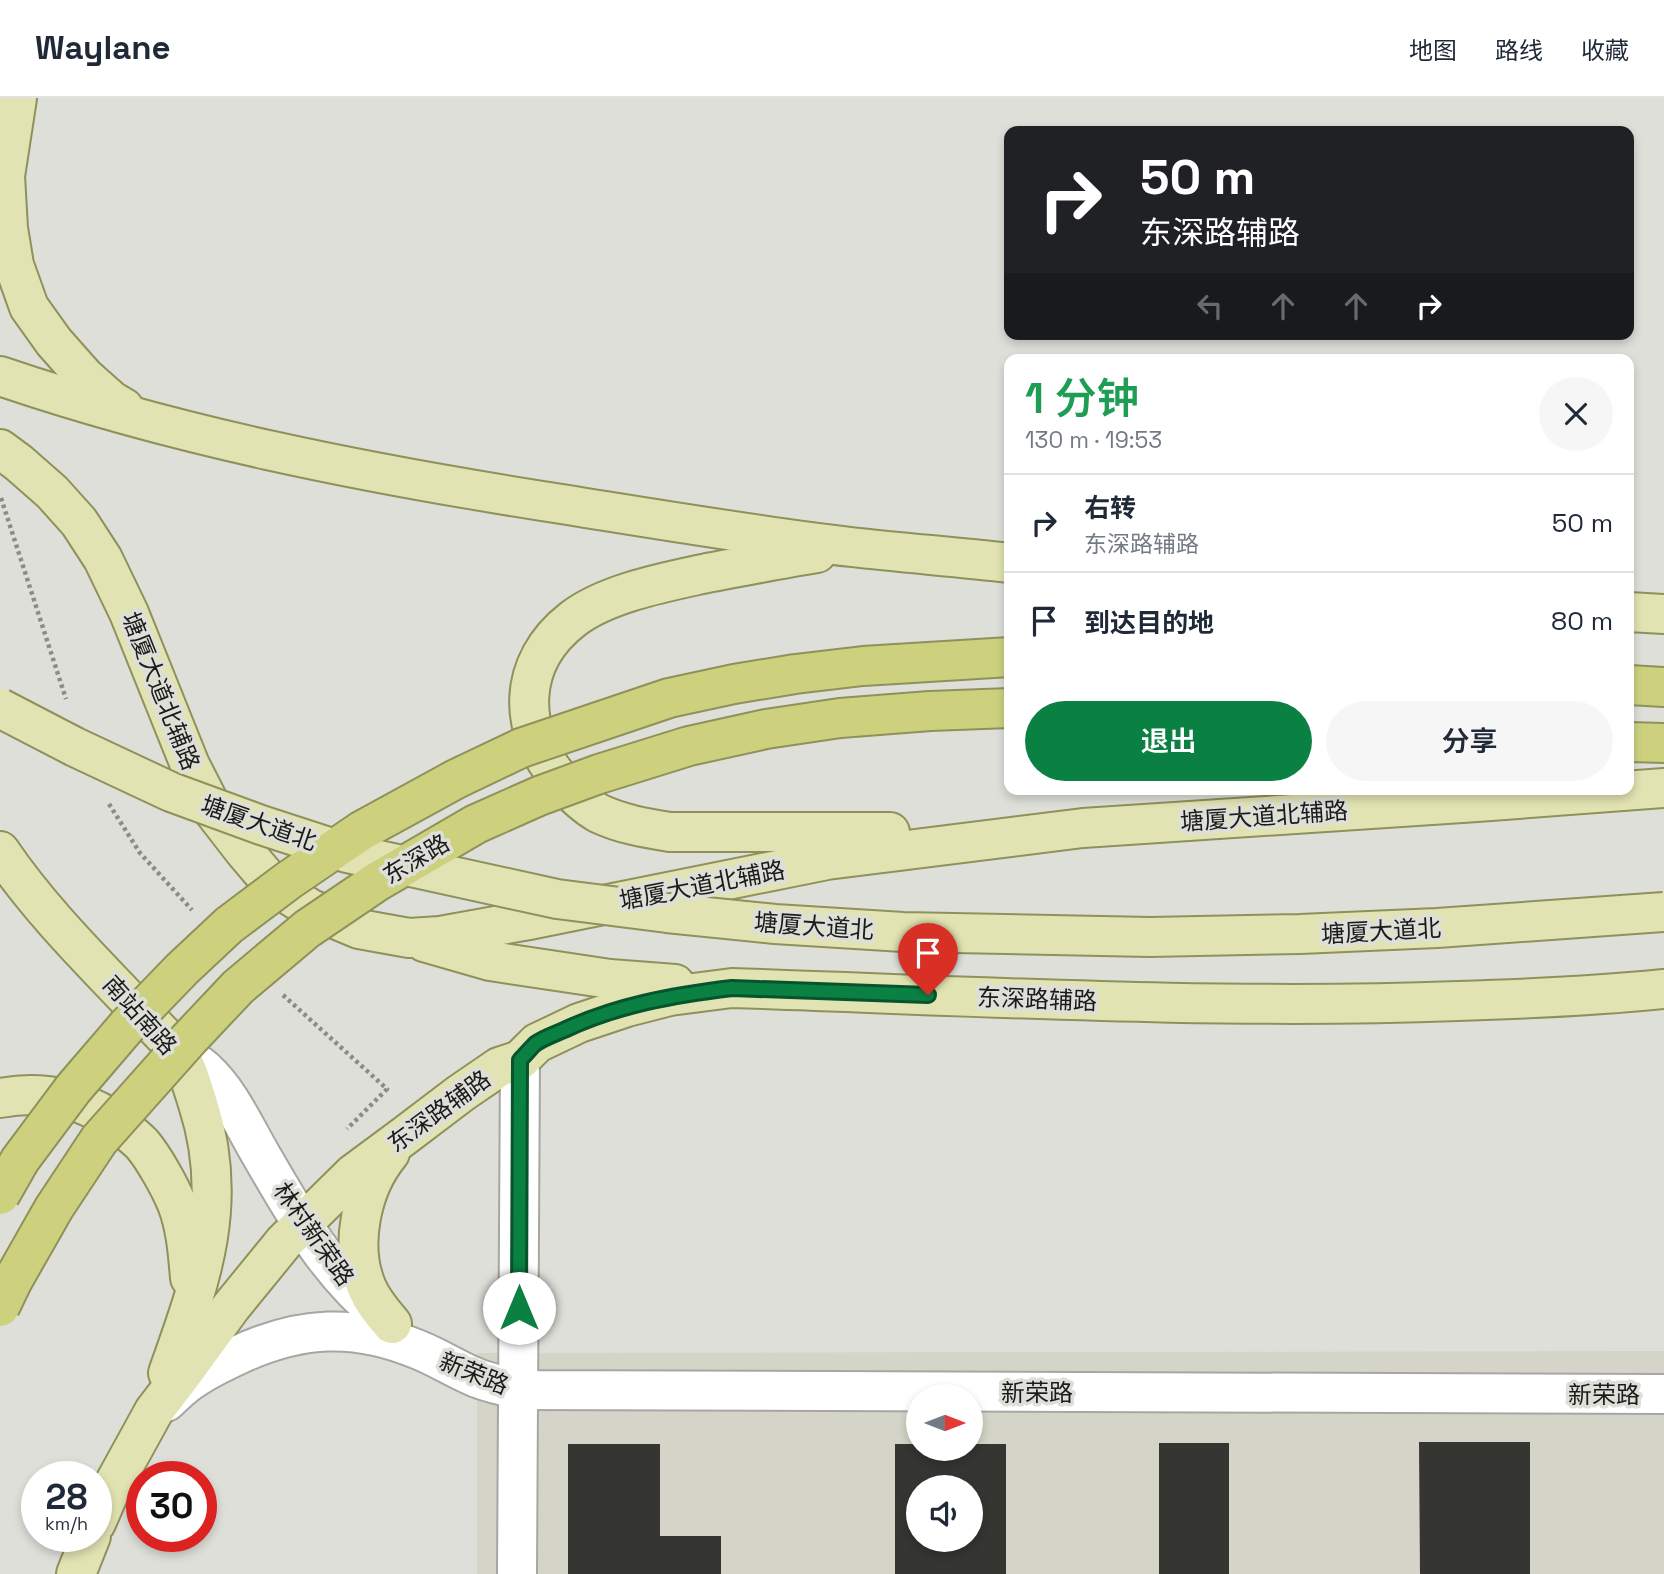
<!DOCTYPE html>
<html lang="zh">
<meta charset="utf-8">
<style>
:root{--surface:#fff;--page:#f6f6f7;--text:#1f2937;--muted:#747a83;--line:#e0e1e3;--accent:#0b8043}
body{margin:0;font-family:"Space Grotesk","Noto Sans SC",sans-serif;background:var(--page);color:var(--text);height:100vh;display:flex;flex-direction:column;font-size:26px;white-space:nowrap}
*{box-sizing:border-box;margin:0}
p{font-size:23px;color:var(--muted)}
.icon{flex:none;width:38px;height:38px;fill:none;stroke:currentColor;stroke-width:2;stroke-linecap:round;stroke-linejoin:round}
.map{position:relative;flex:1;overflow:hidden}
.drawer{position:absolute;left:1004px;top:256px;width:630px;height:441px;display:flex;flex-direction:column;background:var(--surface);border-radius:14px;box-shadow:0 4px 10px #0003}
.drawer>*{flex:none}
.hud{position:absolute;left:1004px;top:28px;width:630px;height:214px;border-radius:14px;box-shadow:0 4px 10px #0003;background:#202124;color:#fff;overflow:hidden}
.needle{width:46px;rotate:90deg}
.buttons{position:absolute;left:906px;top:1286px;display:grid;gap:14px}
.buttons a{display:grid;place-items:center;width:77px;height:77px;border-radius:50%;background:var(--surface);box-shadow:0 4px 10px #0003;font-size:35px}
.speed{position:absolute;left:21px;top:1363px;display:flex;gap:14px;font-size:35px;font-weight:700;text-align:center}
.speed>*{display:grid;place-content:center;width:91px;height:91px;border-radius:50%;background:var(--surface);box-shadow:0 4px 10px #0003;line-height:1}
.speed small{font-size:18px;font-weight:400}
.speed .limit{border:10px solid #d22;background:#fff;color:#111}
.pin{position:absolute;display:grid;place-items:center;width:60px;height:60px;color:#fff;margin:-72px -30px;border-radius:50% 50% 50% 0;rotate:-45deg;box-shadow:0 0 7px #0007}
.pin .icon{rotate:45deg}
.me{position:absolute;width:77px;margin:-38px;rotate:0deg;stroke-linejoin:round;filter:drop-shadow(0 0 5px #0008)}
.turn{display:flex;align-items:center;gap:24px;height:147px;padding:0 21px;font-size:32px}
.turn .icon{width:91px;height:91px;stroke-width:2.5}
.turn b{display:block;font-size:49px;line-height:60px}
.lanes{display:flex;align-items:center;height:66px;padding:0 21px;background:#0003;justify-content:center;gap:35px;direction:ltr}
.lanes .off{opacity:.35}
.round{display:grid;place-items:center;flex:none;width:74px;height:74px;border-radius:37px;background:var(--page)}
.headline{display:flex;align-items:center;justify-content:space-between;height:119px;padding:0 21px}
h1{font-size:42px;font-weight:600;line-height:52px;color:#1e9e55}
.primary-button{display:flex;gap:14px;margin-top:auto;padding:14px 21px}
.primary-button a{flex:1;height:80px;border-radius:42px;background:var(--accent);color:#fff;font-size:28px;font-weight:600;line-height:80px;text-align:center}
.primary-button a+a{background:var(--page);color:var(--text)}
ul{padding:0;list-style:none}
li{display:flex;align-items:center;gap:21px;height:98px;padding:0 21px;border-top:2px solid var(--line)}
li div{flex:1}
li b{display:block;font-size:26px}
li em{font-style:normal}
header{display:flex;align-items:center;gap:42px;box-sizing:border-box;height:98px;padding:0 35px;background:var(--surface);border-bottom:2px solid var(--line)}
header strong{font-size:33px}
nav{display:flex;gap:38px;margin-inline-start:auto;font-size:24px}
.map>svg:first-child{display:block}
.built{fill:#d4d5c8;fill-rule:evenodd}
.building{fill:#353632;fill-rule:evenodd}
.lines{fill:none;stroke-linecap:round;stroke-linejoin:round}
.minor-casing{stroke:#a6a7a2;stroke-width:42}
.major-casing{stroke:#8f915b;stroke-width:42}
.highway-casing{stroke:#8f915b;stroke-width:42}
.path{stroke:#8b8b88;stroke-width:4.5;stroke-dasharray:3.5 3.5;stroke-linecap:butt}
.minor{stroke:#fff;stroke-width:38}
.major{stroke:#e1e3b2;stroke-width:38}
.highway{stroke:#cdd17e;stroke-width:38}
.major-bridge-casing{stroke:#8f915b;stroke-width:42;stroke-linecap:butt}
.highway-bridge-casing{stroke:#8f915b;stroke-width:42;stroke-linecap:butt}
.major-bridge{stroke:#e1e3b2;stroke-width:38}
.highway-bridge{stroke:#cdd17e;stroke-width:38}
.route-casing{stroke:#07532c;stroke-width:18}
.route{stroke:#0b8043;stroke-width:12}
.labels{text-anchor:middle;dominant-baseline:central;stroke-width:7;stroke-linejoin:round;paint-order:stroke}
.street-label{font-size:24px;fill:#1b1b1a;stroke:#dfdfda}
</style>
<header>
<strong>Waylane</strong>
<nav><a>地图</a><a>路线</a><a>收藏</a></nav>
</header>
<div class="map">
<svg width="1664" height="1476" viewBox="0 0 1664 1476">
<rect width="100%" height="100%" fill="#dfdfda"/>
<!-- built -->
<path class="built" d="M1664,1253V1476H477V1255ZM919,1298H971V1351H919ZM919,1390H971V1442H919Z"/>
<!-- building -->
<g class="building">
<polygon points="1419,1344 1530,1344 1530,1476 1420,1476"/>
<rect x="1159" y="1345" width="70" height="131"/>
<polygon points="568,1346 660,1346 660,1438 721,1438 721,1476 568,1476"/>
<path d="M895,1346H919V1351H971V1346H1006V1476H895ZM919,1390H971V1442H919Z"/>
</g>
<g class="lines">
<!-- minor casing -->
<g class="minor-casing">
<g id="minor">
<path d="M174,950C185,957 196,964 205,972C230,995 244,1028 261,1057C295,1116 329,1177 384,1220"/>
<path d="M166,1304C175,1296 184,1286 195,1280C208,1271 223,1264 238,1257C300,1228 355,1225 419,1252C439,1260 457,1272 477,1280C490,1285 505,1288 518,1292L1664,1296"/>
<polyline points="517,1476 520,962"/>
</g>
</g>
<!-- major casing -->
<g class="major-casing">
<g id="major">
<polyline points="5,78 8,130 14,167 29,209 54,244 85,279 112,303 124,310"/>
<polyline points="0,96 5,78 17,0"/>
<path d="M0,278C176,338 359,374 542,403C645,419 748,437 851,449C904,455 957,459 1010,465"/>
<polyline points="0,351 19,365 52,394 79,424 103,461 129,515 190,667 214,714 245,754 273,787 311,811 359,831 409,840 440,838 529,822 827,762 1083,730 1477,704 1664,690"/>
<path d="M817,455C780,461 744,468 707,475C666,484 607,495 573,521C516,565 517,633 562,684C573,696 584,707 598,715C621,726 645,730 670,734H890"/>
<polyline points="1629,514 1664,516"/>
<path d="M0,753C36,806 81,852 125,898C141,915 158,930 173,948C186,964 192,987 198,1006C230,1105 201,1182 168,1275"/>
<polyline points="424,844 490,863 610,881 675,886"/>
<path d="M0,1000C45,991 91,1002 126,1032C131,1036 137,1041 142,1046C154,1060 170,1089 177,1106C186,1129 188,1156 190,1180"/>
<path d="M390,1055C361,1090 349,1148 367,1190C373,1204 382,1214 392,1226"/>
<path d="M96,1425L110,1393L154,1313L180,1279L231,1209L284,1144L353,1076L403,1039L461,995L499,969L520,962L537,945L579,925L627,909L670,898L732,890C973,898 1216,912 1458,903C1526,901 1596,898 1664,891"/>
<polyline points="76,1476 91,1438"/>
</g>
</g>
<!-- highway casing -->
<g class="highway-casing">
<g id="highway">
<polyline points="1629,587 1664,589"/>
<polyline points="1629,644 1664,645"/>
</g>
</g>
<!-- path -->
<g class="path">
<polyline points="1,400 66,601"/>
<polyline points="109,706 140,755 192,812"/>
<polyline points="283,897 387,991 347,1031"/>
</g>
<!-- minor -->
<use href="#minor" class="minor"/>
<!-- major -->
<use href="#major" class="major"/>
<!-- highway -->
<use href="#highway" class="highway"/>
<!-- major-bridge casing -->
<g class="major-bridge-casing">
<polyline id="major-bridge" points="0,610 75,649 171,694 261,727 347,755 557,801 667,815 775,826 903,834 1150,839 1300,836 1437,830 1664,814"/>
</g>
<!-- highway-bridge casing -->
<g class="highway-bridge-casing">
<g id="highway-bridge">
<polyline points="0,1097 20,1062 73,991 127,928 182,871 229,827 289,782 361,733 456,681 521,650 669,600 734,586 795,576 863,568 1010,559"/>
<polyline points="0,1209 13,1182 54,1110 99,1042 188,942 238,889 307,831 378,783 476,726 539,698 599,676 689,648 766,631 840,620 930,613 1010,610"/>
</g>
</g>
<!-- major-bridge -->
<use href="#major-bridge" class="major-bridge"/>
<!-- highway-bridge -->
<use href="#highway-bridge" class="highway-bridge"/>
</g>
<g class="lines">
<!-- route casing -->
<g class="route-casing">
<path id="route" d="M519,1210L520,962C525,957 530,951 535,946C543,940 555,936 564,932C617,907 674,897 732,890L928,897"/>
</g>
<!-- route -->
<use href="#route" class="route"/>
</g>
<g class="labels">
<!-- street labels -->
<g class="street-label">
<text transform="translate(161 593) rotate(68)">塘厦大道北辅路</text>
<text transform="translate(1264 718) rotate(-4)">塘厦大道北辅路</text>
<text transform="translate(259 725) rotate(19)">塘厦大道北</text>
<text transform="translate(416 761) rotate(-31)">东深路</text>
<text transform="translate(702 787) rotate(-11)">塘厦大道北辅路</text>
<text transform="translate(814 828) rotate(4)">塘厦大道北</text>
<text transform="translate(1381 833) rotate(-3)">塘厦大道北</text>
<text transform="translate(1037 901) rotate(2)">东深路辅路</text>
<text transform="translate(140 917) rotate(48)">南站南路</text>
<text transform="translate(439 1013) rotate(-36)">东深路辅路</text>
<text transform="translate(314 1136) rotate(55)">林村新荣路</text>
<text transform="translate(474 1275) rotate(22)">新荣路</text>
<text x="1037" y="1294">新荣路</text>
<text x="1604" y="1296">新荣路</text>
</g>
</g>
</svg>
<div class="buttons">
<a><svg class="needle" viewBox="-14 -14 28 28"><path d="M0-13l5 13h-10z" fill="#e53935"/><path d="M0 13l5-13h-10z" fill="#747a83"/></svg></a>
<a><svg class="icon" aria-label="sound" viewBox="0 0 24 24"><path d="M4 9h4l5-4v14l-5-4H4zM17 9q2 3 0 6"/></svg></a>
</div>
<div class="speed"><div>28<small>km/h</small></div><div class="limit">30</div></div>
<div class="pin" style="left:928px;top:897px;background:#d93025"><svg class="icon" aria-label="arrive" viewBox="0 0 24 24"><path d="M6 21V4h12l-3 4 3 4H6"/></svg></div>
<svg class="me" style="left:519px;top:1210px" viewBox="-20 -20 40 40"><circle r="19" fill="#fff"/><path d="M0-13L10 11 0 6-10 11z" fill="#0b8043"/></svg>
<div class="hud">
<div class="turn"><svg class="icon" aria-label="right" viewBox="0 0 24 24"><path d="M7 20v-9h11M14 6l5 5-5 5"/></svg><div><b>50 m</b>东深路辅路</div></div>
<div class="lanes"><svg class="icon off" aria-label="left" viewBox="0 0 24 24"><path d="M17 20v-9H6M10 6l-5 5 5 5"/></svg><svg class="icon off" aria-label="ahead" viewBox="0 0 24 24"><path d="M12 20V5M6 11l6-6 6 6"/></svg><svg class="icon off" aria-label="ahead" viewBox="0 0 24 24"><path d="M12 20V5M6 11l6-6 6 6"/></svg><svg class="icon" aria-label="right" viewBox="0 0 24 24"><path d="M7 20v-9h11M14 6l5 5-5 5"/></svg></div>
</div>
<section class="drawer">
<div class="headline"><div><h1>1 分钟</h1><p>130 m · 19:53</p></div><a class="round"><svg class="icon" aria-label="close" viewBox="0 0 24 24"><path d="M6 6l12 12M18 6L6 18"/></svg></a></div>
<ul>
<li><svg class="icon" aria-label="right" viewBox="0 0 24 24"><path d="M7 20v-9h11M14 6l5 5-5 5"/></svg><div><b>右转</b><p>东深路辅路</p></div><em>50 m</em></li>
<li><svg class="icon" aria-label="arrive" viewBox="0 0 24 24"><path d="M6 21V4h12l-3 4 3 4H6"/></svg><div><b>到达目的地</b></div><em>80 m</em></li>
</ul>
<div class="primary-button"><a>退出</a><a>分享</a></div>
</section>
</div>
